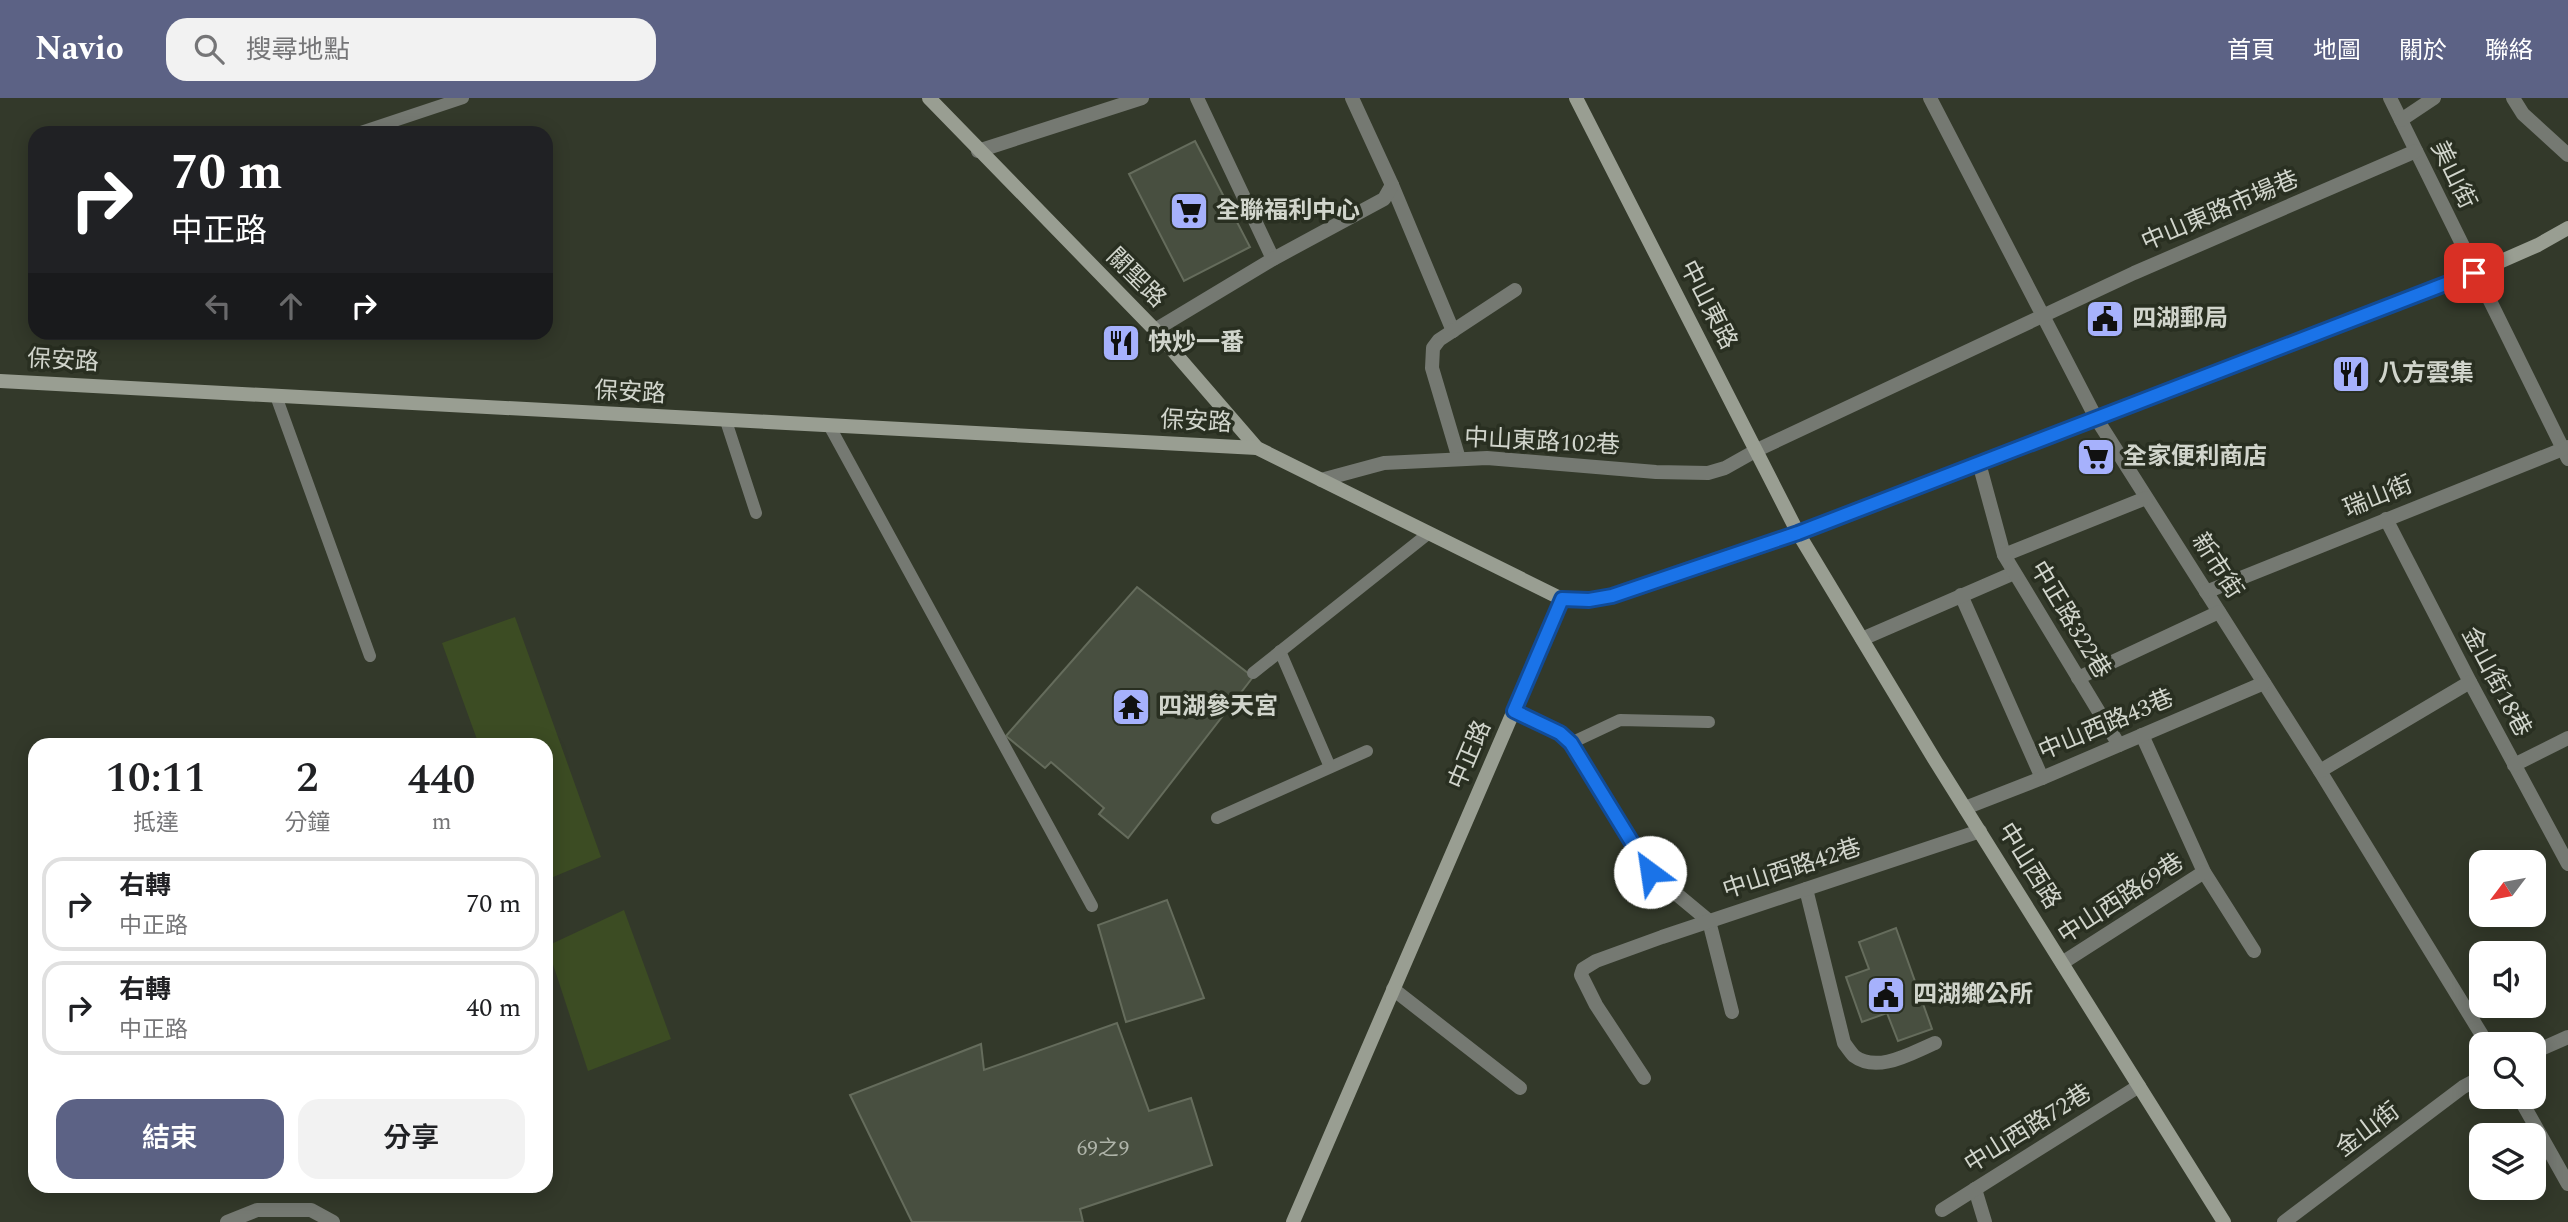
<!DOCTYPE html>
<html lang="zh-TW">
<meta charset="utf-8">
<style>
:root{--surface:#fff;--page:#f2f2f2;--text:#202124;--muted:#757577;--line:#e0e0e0;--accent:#5c6285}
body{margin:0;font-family:Spectral,"Noto Sans TC",serif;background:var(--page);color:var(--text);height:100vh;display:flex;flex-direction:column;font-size:26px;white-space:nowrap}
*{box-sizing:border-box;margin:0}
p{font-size:23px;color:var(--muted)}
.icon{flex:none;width:38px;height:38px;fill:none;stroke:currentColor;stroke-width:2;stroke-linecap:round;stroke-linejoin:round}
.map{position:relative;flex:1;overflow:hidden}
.details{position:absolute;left:28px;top:640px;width:525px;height:455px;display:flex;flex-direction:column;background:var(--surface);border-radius:21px;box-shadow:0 4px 18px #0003}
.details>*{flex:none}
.guide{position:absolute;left:28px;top:28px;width:525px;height:214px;border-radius:21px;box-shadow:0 4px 18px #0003;background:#202124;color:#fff;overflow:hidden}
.needle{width:46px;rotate:238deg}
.controls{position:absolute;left:2469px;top:752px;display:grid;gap:14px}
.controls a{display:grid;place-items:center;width:77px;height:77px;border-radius:14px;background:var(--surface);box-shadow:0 4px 18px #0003;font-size:35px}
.pin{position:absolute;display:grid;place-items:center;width:60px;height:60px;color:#fff;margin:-30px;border-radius:14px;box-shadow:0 4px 10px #0006}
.me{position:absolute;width:77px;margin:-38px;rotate:329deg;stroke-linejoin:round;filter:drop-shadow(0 0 5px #0008)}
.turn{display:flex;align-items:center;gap:24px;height:147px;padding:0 28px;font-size:32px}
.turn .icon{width:91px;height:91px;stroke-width:2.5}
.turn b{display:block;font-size:49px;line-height:60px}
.lanes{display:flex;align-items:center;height:66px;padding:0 28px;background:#0003;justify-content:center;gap:35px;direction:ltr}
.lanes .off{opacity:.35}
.eta{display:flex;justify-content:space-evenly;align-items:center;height:119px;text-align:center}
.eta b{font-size:42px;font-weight:600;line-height:49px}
.action{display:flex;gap:14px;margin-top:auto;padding:14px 28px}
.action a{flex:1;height:80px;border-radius:21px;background:var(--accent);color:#fff;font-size:28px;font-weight:600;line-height:80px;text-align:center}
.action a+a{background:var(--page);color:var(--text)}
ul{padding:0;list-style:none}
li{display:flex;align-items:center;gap:21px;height:94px;margin:0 14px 10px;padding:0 14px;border:4px solid var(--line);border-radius:21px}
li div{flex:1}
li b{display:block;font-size:26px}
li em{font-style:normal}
header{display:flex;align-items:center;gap:42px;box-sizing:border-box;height:98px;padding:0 35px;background:var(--accent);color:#fff}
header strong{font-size:33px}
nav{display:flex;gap:38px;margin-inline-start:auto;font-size:24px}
.search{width:490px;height:63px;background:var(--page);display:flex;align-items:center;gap:18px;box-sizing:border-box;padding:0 24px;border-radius:21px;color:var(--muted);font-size:26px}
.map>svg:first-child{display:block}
.green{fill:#3c4c23}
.building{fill:#484f40;stroke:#656c5c;stroke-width:2}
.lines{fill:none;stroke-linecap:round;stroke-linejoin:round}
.lane{stroke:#757972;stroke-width:12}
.street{stroke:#757972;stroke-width:14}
.secondary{stroke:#999e92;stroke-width:14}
.route-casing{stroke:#114b97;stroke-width:18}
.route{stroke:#1a73e8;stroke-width:12}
.labels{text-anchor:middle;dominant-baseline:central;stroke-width:7;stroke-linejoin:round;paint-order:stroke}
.number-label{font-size:21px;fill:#afb4a9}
.street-label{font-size:24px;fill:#d1d5cc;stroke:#292f21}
.poi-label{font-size:24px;font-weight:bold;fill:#d1d5cc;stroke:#292f21;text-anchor:start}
</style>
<header>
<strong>Navio</strong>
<div class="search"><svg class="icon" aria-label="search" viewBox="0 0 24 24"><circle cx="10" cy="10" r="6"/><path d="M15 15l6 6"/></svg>搜尋地點</div>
<nav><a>首頁</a><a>地圖</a><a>關於</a><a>聯絡</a></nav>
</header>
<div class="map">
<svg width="2568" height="1124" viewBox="0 0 2568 1124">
<rect width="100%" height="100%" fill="#33392a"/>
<!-- green -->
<g class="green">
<polygon points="515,519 601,759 546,782 546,648 479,647 442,545"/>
<polygon points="624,812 671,941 588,973 547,848"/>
</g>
<!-- building -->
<g class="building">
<polygon points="1195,43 1250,149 1184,183 1129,76"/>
<polygon points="1137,489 1253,579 1128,740 1099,716 1104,710 1051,664 1045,670 1006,638"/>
<polygon points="1167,802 1204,900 1126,924 1098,827"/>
<polygon points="1896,830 1932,931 1898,943 1887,915 1862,924 1846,879 1869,871 1859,844"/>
<polygon points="1117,925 1149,1013 1191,1000 1212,1067 1080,1111 1083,1124 912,1124 850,997 981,946 984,972"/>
</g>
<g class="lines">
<!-- lane -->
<g class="lane">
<polyline points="358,35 463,0"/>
<polyline points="276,298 370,558"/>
<polyline points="726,323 756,415"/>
<polyline points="830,329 1092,808"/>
<polyline points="1280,553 1330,669"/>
<polyline points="1253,575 1429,435"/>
<polyline points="1571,645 1620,622 1709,624"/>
<polyline points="1217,720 1367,653"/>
</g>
<!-- street -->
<g class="street">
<polyline points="1197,0 1273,161"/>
<polyline points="1930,0 2096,320 2320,673 2488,947"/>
<polyline points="2390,0 2568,361"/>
<polyline points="2513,0 2523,16 2568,57"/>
<polyline points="2401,22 2434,0"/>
<polyline points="978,53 1142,0"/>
<polyline points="1392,87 1453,233"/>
<polyline points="1155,232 1273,161 1384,101 1392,87 1352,0"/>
<polyline points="1459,361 1432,270 1433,250 1439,242 1515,192"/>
<polyline points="1979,365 2004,457"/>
<polyline points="1321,382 1384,365 1487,360 1656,374 1708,375 1725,370 1757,352 2134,175 2416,53"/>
<polyline points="2386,421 2470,584 2568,766"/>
<polyline points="2206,494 2568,349"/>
<polyline points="1961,497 2042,680"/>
<polyline points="1862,541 2014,475"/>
<polyline points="2078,580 2219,514"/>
<polyline points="1514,613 1560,635 1571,645 1650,774 1709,823 1732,914"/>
<polyline points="2142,637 2204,774 2254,853"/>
<polyline points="2119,647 2004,457 2146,400"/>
<polyline points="2514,667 2568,640"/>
<polyline points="2320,673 2470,584"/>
<polyline points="1965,710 2042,680 2264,585"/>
<path d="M1806,791L1844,945C1847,949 1851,955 1854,958C1878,976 1913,954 1935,945"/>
<polyline points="2062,865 2204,774"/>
<polyline points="1393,891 1520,990"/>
<polyline points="2534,954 2568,939"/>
<polyline points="1644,980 1596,907 1581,877 1583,871 1596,863 1662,839 1980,733"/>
<polyline points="2519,999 2568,1086"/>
<polyline points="1975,1091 1985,1124"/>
<polyline points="1942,1112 2139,988"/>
<polyline points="227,1124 257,1112 311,1112 333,1124"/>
<polyline points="2284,1124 2463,989 2482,979"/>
</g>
<!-- secondary -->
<g class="secondary">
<polyline points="929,0 1155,232 1257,350 1562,501 1589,502 1612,498 1798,435 2474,175 2538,147 2568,130"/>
<polyline points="1576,0 1798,435 1936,664 2224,1124"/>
<polyline points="0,283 1257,350"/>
<polyline points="1293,1124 1562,501"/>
</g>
</g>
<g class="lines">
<!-- route casing -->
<g class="route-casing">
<polyline id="route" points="1650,774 1571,645 1560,635 1514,613 1562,501 1589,502 1612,498 1798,435 2474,175"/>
</g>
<!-- route -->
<use href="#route" class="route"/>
</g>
<!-- icons -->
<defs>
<g id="supermarket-square" transform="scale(2.0125)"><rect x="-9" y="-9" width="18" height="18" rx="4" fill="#a6b1fc" stroke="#292f21"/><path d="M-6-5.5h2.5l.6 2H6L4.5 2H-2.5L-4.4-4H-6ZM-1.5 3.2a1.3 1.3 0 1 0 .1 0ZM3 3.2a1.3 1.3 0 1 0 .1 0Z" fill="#111"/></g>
<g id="civic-square" transform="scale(2.0125)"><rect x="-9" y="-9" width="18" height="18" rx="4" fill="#a6b1fc" stroke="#292f21"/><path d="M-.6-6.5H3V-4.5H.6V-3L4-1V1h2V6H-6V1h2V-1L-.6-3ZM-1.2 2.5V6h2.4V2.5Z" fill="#111"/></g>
<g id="restaurant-square" transform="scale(2.0125)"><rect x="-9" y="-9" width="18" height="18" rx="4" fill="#a6b1fc" stroke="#292f21"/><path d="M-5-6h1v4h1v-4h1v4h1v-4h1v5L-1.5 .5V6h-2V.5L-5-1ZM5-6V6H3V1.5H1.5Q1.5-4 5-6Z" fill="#111"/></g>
<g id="temple-square" transform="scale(2.0125)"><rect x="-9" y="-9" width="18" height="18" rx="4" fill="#a6b1fc" stroke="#292f21"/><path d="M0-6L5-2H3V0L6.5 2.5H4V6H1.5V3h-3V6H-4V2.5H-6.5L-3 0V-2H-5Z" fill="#111"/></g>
</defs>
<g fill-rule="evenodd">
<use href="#supermarket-square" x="1189" y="113"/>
<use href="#civic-square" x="2105" y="221"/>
<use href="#restaurant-square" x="1121" y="245"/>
<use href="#restaurant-square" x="2351" y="276"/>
<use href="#supermarket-square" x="2096" y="359"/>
<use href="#temple-square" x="1131" y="609"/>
<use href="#civic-square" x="1886" y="897"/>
</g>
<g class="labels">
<!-- number labels -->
<g class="number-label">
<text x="1103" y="1051">69之9</text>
</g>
<!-- street labels -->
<g class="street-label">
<text transform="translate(2453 77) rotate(64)">美山街</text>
<text transform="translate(2220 113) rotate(-23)">中山東路市場巷</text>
<text transform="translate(1136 180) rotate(45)">關聖路</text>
<text transform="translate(1708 207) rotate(63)">中山東路</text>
<text transform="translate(63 263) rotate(3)">保安路</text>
<text transform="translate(630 295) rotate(3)">保安路</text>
<text transform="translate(1196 324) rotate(3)">保安路</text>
<text transform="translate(1542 344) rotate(3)">中山東路102巷</text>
<text transform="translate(2378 399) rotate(-22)">瑞山街</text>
<text transform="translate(2217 468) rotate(57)">新市街</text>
<text transform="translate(2070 522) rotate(59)">中正路322巷</text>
<text transform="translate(2496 584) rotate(62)">金山街18巷</text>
<text transform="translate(2106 627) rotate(-23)">中山西路43巷</text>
<text transform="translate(1470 657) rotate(-67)">中正路</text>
<text transform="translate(2029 768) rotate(58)">中山西路</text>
<text transform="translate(1792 771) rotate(-18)">中山西路42巷</text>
<text transform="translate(2121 801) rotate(-33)">中山西路69巷</text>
<text transform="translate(2028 1031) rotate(-32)">中山西路72巷</text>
<text transform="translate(2368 1032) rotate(-37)">金山街</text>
</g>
<!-- poi labels -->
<g class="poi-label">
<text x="1216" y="113">全聯福利中心</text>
<text x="2132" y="221">四湖郵局</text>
<text x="1148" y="245">快炒一番</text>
<text x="2378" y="276">八方雲集</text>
<text x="2123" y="359">全家便利商店</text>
<text x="1158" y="609">四湖參天宮</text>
<text x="1913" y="897">四湖鄉公所</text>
</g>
</g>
</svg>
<div class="controls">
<a><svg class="needle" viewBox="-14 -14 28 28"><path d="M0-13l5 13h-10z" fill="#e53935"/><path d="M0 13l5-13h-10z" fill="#757577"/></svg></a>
<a><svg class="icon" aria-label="sound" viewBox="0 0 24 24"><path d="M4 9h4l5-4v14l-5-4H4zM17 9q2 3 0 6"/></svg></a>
<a><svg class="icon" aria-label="search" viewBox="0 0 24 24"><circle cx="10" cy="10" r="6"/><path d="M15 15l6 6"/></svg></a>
<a><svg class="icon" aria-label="layers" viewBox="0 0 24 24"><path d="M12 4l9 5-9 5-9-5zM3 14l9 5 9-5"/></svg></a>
</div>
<div class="pin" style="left:2474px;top:175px;background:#d93025"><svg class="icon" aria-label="arrive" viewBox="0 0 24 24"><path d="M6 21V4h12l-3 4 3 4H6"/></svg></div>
<svg class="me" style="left:1650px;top:774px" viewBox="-20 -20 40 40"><circle r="19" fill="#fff"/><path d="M0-13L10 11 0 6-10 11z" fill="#1a73e8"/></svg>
<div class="guide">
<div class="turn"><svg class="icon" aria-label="right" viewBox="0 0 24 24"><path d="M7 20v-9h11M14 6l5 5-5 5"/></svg><div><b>70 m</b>中正路</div></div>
<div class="lanes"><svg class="icon off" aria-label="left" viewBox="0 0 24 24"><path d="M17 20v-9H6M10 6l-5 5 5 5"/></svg><svg class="icon off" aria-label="ahead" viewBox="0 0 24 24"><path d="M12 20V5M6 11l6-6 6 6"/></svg><svg class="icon" aria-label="right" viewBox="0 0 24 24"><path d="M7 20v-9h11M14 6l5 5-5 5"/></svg></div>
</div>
<section class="details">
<div class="eta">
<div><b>10:11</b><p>抵達</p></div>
<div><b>2</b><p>分鐘</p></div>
<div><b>440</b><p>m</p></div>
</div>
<ul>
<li><svg class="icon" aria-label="right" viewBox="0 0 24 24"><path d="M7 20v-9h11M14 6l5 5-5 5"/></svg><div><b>右轉</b><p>中正路</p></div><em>70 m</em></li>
<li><svg class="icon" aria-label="right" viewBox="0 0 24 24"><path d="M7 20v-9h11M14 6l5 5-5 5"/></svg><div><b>右轉</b><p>中正路</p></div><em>40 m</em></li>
</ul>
<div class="action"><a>結束</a><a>分享</a></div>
</section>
</div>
